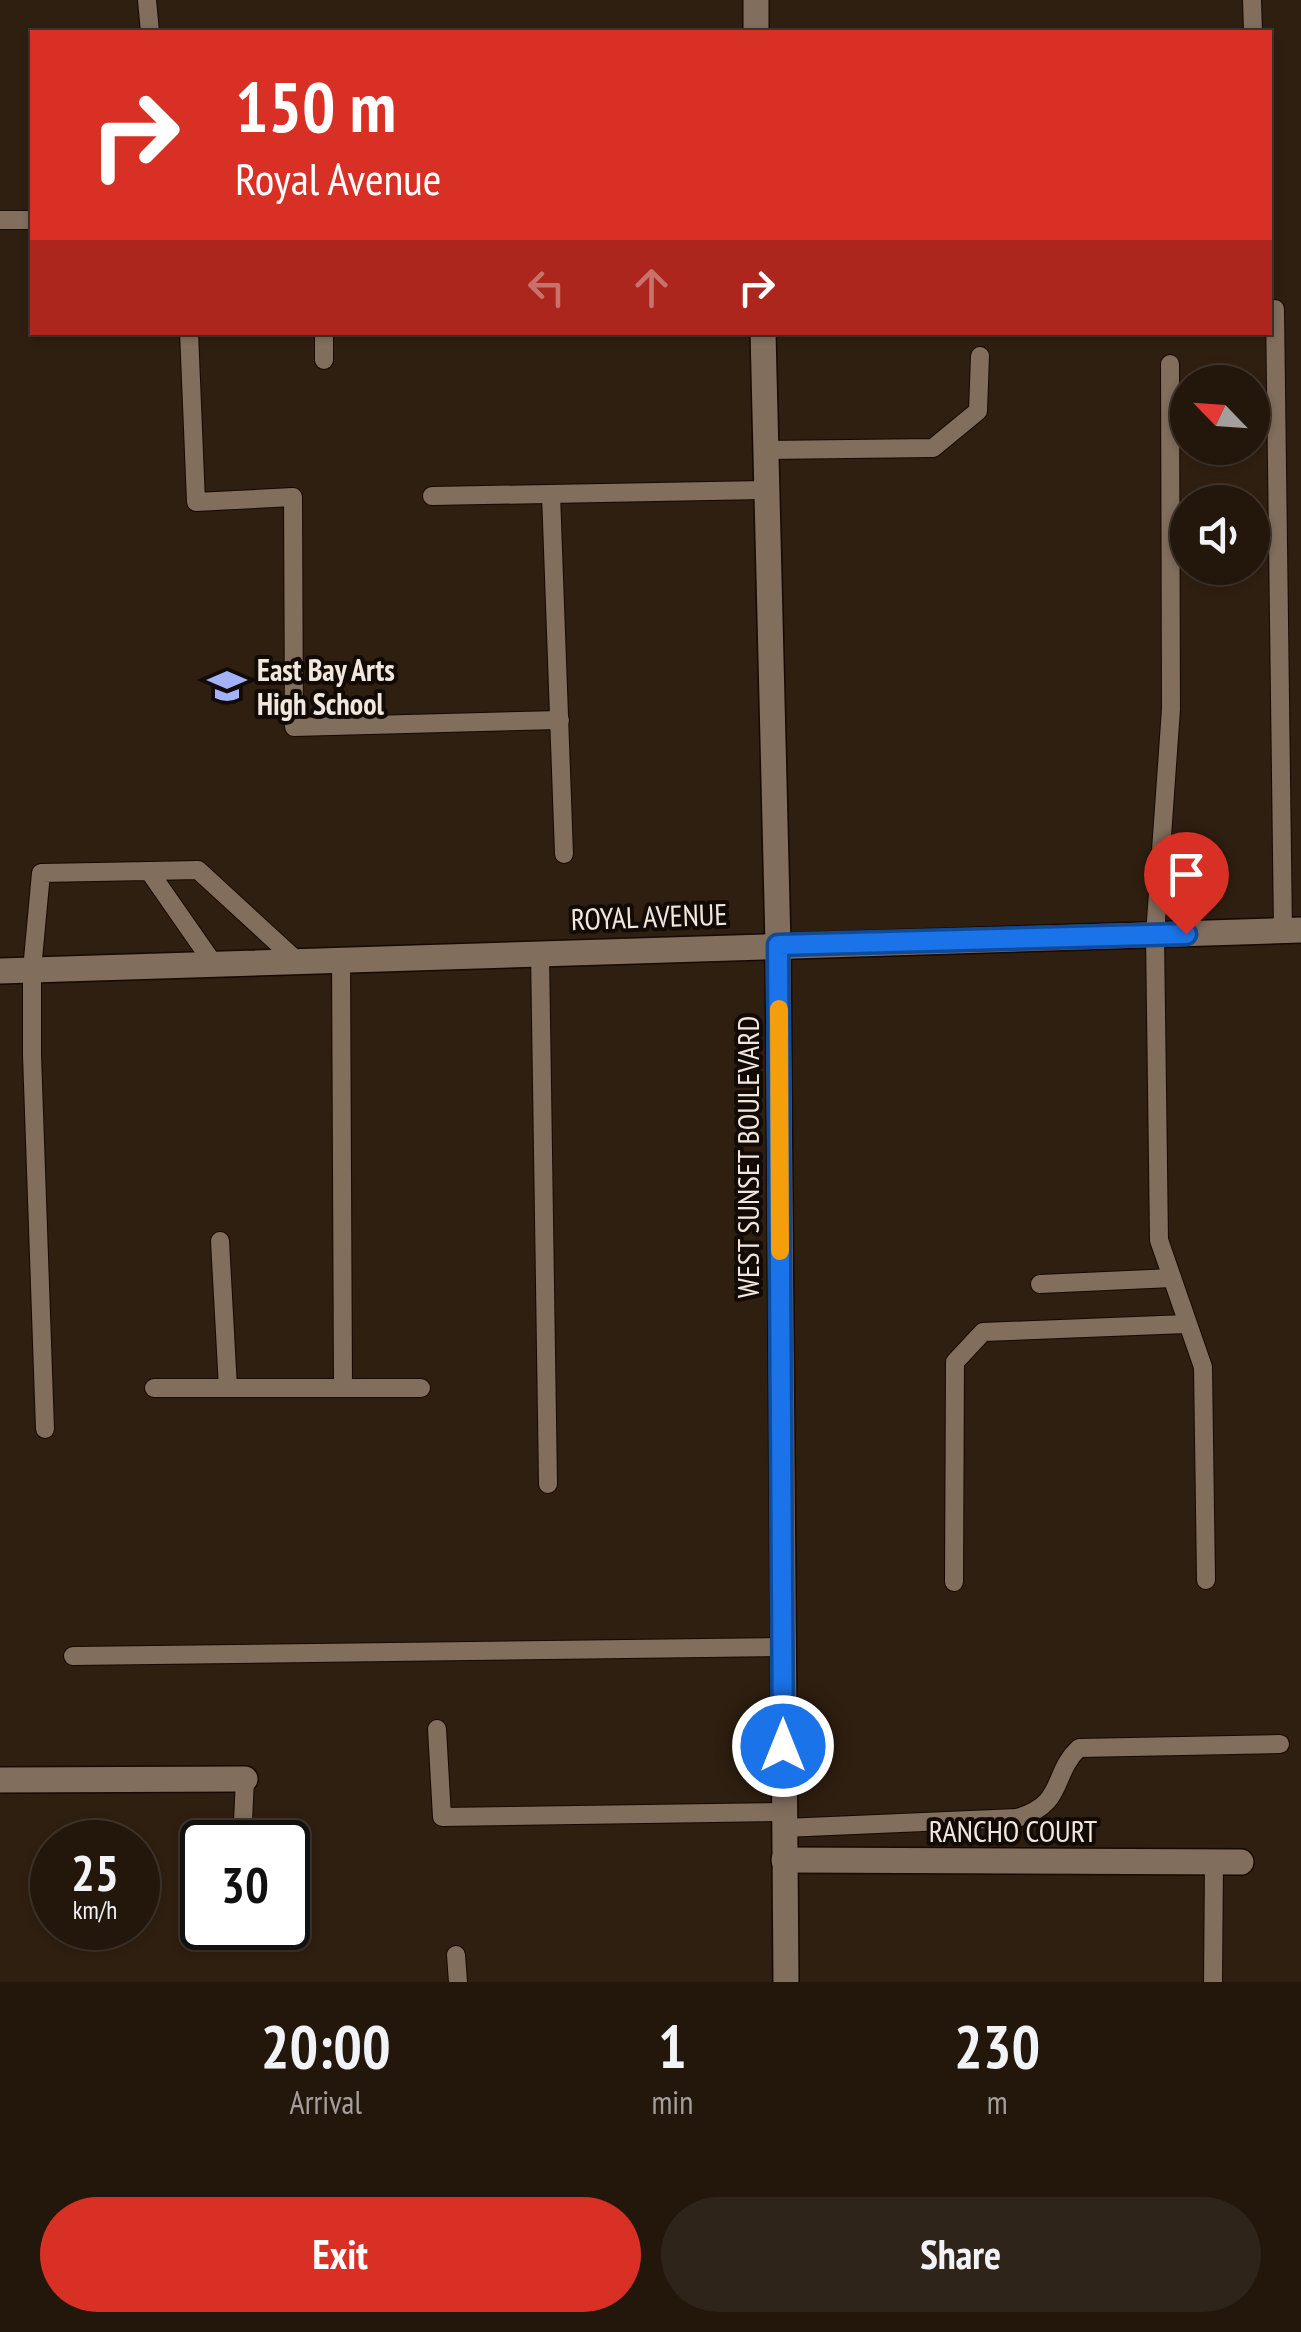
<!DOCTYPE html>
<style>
:root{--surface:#23170c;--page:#2f241a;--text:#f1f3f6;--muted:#a39f9d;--line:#40362d;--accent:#d93025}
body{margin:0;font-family:"PT Sans Narrow",sans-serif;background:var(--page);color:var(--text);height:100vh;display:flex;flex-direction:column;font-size:38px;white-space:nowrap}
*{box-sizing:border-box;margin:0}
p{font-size:32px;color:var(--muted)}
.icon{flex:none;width:55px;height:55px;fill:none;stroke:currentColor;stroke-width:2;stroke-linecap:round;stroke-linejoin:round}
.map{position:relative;height:1982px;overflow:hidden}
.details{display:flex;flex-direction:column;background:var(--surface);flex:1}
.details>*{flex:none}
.hud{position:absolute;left:30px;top:30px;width:1242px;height:305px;border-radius:0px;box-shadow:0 2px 8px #0004,0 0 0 2px var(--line);background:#d93025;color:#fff;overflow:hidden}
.needle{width:65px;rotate:295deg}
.buttons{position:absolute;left:1170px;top:365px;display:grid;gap:20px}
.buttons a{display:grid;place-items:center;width:100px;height:100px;border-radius:50%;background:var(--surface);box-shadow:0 2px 8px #0004,0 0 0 2px var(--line);font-size:50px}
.speed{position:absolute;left:30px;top:1820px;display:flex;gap:20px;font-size:50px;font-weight:700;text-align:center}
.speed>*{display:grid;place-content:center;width:130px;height:130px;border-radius:50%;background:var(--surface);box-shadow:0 2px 8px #0004,0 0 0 2px var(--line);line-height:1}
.speed small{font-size:25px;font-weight:400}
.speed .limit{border:5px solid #111;border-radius:15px;background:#fff;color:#111}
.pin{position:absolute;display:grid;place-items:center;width:85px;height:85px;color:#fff;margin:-102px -42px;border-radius:50% 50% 50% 0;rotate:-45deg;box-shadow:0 0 10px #0007}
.pin .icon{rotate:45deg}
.me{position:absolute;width:110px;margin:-55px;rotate:0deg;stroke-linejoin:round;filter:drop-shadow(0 0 8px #0008)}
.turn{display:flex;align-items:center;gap:35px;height:210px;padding:0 40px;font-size:45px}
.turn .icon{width:130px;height:130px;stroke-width:2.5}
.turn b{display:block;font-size:70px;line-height:85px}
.lanes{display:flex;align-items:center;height:95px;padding:0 40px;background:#0003;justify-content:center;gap:50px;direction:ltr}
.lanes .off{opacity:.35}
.eta{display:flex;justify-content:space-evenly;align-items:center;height:170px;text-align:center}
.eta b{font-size:60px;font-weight:700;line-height:70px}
.action{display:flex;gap:20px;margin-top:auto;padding:20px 40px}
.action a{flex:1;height:115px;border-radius:60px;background:var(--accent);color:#fff;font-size:40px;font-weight:700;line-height:115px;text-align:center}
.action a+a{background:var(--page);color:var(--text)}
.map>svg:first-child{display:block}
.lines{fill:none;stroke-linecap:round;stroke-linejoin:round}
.service-casing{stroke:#160900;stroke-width:20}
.minor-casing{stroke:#160900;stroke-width:28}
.service{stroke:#816e5d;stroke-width:18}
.minor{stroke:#816e5d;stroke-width:25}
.route-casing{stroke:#114b97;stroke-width:25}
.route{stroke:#1a73e8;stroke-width:18}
.slow{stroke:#f59e0b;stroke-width:18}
.labels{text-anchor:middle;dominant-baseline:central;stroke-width:8;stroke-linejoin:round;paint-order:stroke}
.poi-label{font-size:30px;font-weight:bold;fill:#f2e7dd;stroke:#120b05;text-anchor:start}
.street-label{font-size:30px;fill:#f2e7dd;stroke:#120b05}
</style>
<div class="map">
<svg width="1301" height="1982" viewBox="0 0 1301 1982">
<rect width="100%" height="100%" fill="#2f1f10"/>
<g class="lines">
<!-- service casing -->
<g class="service-casing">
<g id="service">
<polyline points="147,0 150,32"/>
<polyline points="1252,0 1253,32"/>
<polyline points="0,220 32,220"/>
<polyline points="1275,309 1283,931"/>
<polyline points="189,332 196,502 293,497 294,727 560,720"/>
<polyline points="324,360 324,332"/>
<polyline points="1170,364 1171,709 1155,935 1159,1240 1203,1367 1206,1580"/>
<polyline points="766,450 933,448 978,411 980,356"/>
<polyline points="551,494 564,854"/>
<polyline points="432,496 767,490"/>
<polyline points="149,871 198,870 297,961"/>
<polyline points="540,952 548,1484"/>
<polyline points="341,959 343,1388"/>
<polyline points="220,1241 228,1388"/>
<polyline points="1040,1284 1172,1278"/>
<polyline points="154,1388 421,1388"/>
<polyline points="45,1429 32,1055 32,970 41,873 149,871 213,963"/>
<polyline points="954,1582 955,1362 983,1332 1186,1324"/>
<polyline points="73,1656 782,1647"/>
<polyline points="437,1729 442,1817 784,1812"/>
<path d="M784,1828L1017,1818C1066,1804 1051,1774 1079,1748L1280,1744"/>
<polyline points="242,1842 245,1779"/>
<polyline points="456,1955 458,1982"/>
<polyline points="1213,1982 1214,1862"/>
</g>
</g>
<!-- minor casing -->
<g class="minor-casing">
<g id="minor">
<polyline points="756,0 756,32"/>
<polyline points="763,332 778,945 786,1982"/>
<polyline points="0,971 1301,930"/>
<polyline points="0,1780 245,1779"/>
<polyline points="784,1860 1241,1862"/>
</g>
</g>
<!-- service -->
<use href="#service" class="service"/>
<!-- minor -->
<use href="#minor" class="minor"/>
</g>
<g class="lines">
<!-- route casing -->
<g class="route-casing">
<polyline id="route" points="783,1746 778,945 1186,934"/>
</g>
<!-- route -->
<use href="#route" class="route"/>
<!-- slow -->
<polyline class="slow" points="779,1009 780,1251"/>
</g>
<!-- icons -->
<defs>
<g id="school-bare" transform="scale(3)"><path d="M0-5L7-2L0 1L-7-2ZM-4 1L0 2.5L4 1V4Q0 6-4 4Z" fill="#a3b2fd" stroke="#120b05" stroke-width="2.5" paint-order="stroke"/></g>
</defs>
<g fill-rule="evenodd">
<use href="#school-bare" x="227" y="686"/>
</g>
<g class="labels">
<!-- poi labels -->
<g class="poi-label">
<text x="257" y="669">East Bay Arts<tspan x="257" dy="34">High School</tspan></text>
</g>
<!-- street labels -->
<g class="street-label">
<text transform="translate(649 916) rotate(-2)">ROYAL AVENUE</text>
<text transform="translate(747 1157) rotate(-90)">WEST SUNSET BOULEVARD</text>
<text x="1013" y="1830">RANCHO COURT</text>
</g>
</g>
</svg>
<div class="buttons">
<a><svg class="needle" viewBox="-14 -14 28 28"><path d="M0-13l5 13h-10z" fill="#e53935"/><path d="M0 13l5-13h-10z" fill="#a39f9d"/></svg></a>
<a><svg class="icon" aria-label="sound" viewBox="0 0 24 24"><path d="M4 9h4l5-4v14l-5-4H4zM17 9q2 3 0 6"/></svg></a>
</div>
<div class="speed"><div>25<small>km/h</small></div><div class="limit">30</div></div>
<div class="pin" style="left:1186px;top:934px;background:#d93025"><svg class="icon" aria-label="arrive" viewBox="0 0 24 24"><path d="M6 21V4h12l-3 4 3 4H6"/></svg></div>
<svg class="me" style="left:783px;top:1746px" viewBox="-20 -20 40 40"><circle r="17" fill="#1a73e8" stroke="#fff" stroke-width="3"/><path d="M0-11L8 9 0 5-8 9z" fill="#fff"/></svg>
<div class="hud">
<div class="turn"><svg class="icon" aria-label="right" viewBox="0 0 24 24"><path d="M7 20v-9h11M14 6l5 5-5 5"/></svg><div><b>150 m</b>Royal Avenue</div></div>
<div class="lanes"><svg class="icon off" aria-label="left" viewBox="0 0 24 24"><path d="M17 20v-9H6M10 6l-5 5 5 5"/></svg><svg class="icon off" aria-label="ahead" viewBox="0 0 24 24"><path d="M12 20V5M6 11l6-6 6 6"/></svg><svg class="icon" aria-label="right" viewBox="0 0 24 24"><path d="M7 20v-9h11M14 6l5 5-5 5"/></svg></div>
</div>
</div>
<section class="details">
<div class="eta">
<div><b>20:00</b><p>Arrival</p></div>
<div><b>1</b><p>min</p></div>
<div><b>230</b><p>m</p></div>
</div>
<div class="action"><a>Exit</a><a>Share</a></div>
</section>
